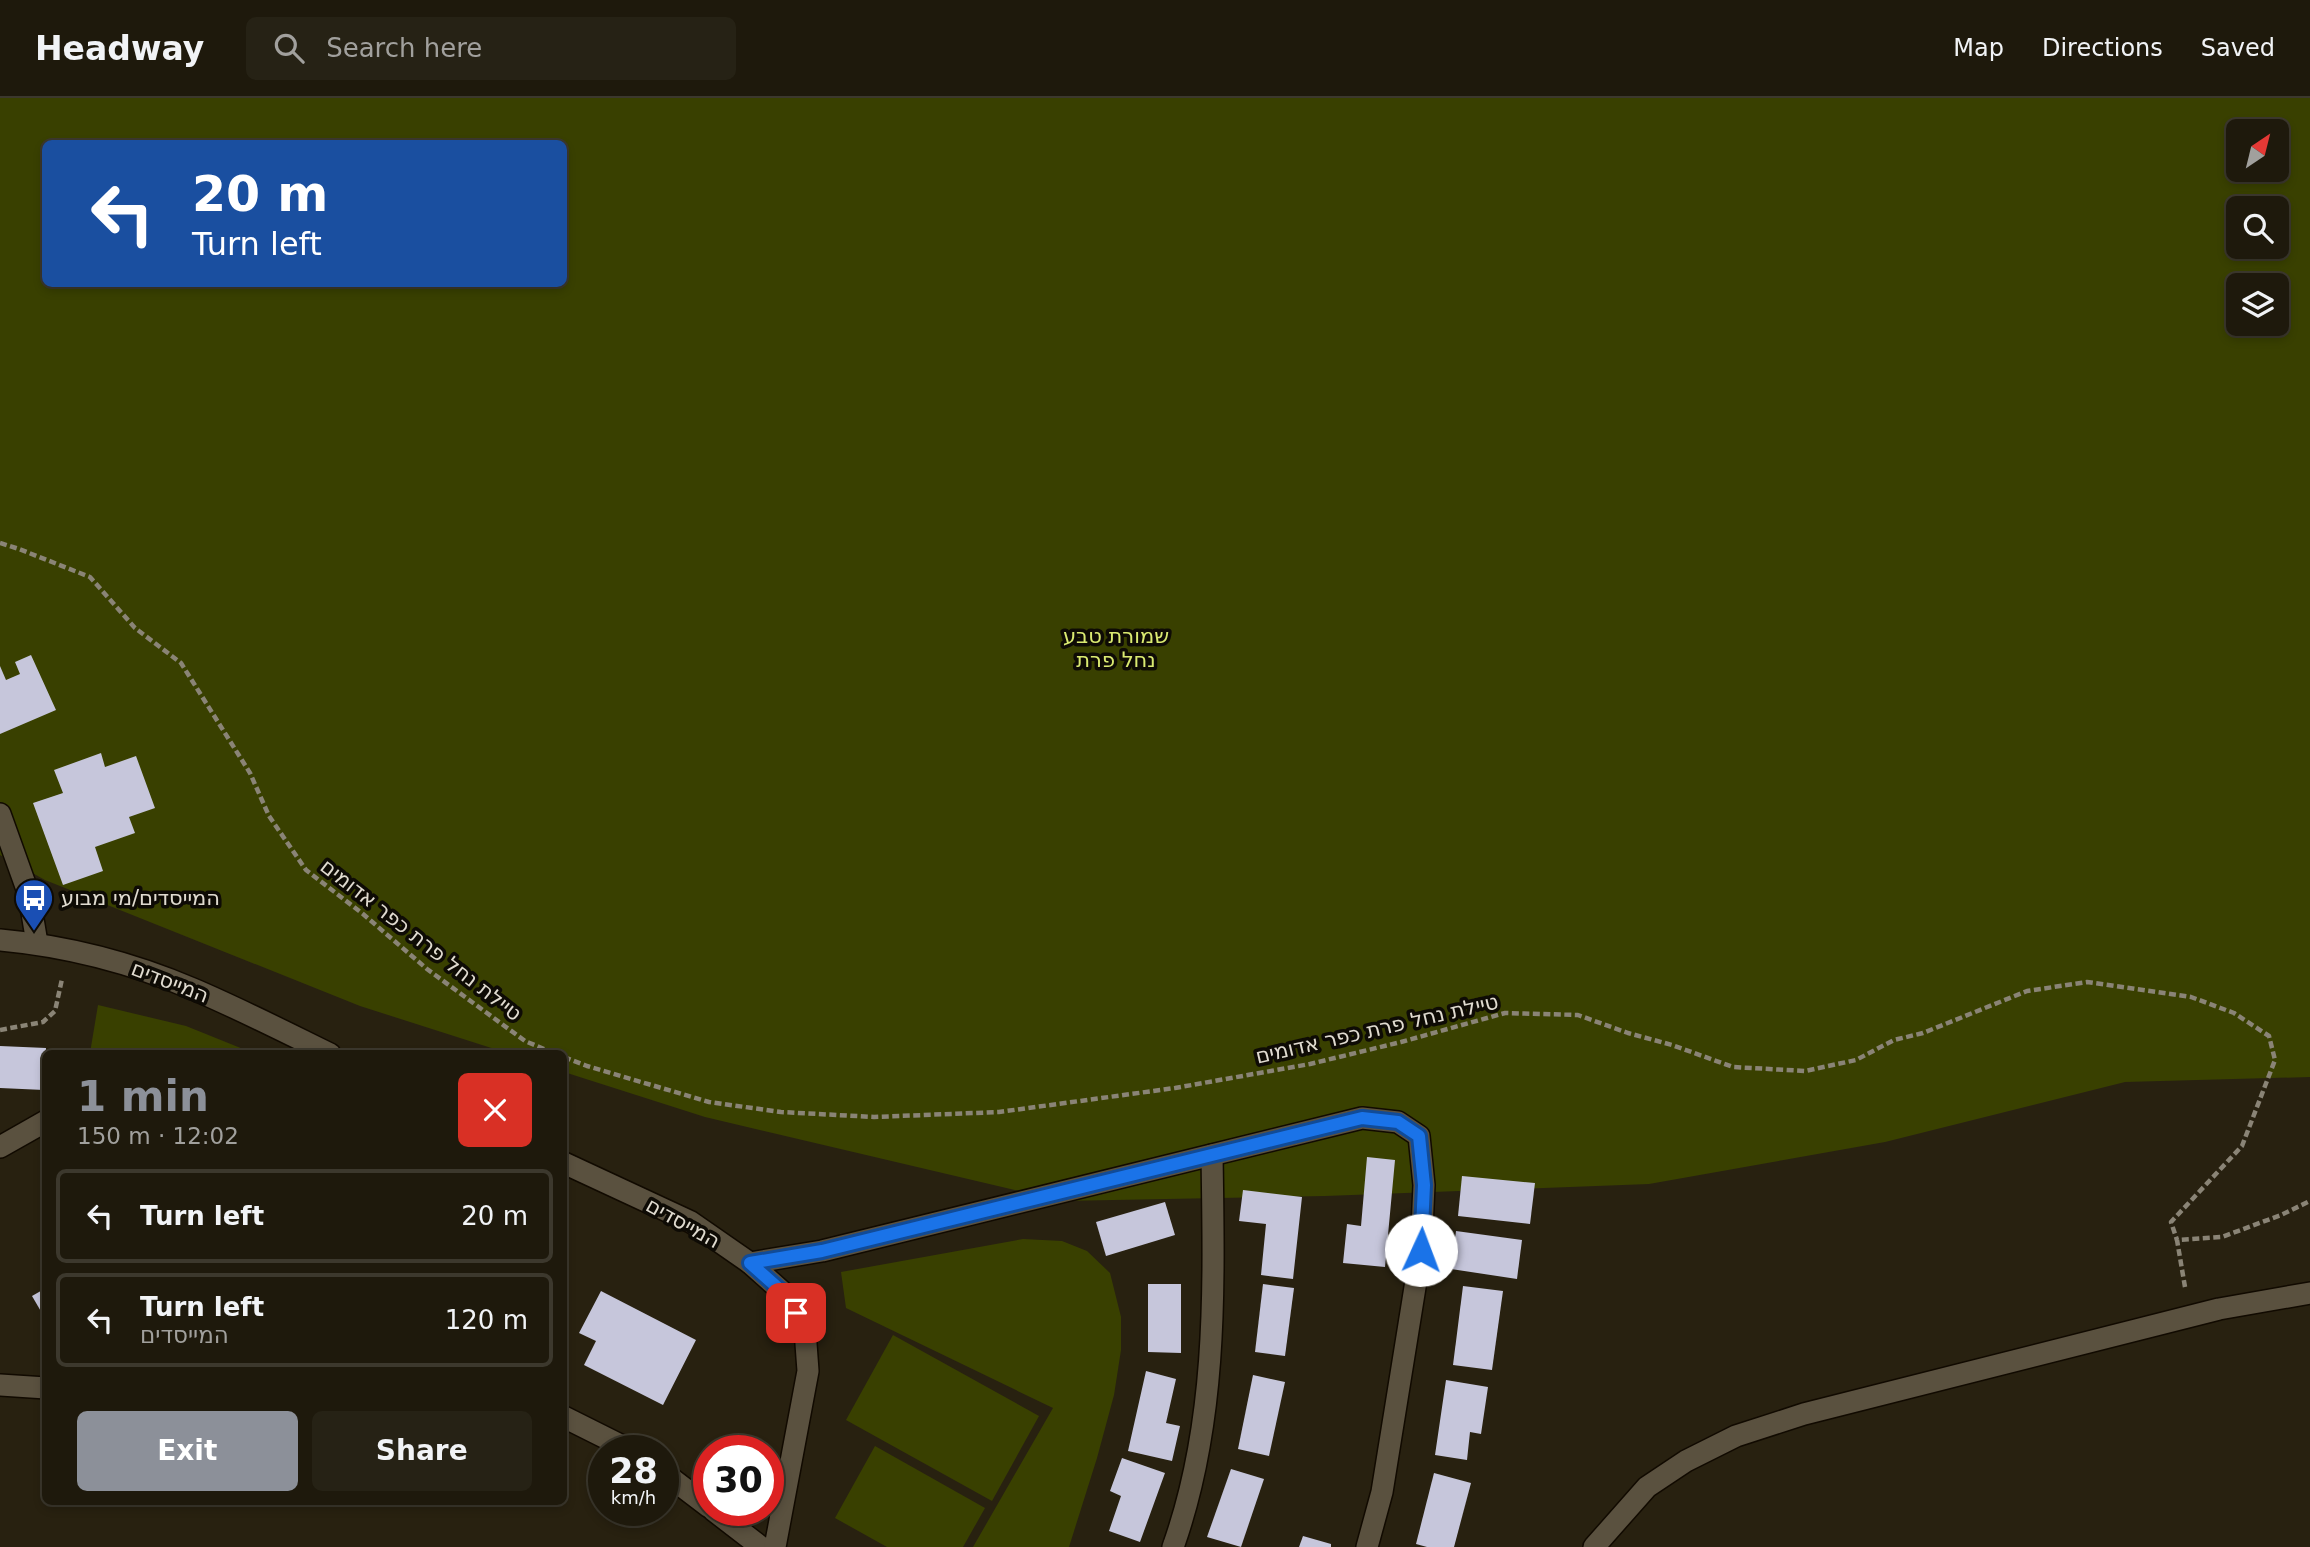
<!DOCTYPE html>
<meta charset="utf-8">
<style>
:root{--surface:#1e190c;--page:#262215;--text:#f1f3f6;--muted:#a1a09d;--line:#3c382d;--accent:#8c9099}
body{margin:0;font-family:"DejaVu Sans",Heebo,sans-serif;background:var(--page);color:var(--text);height:100vh;display:flex;flex-direction:column;font-size:26px;white-space:nowrap}
*{box-sizing:border-box;margin:0}
p{font-size:23px;color:var(--muted)}
.icon{flex:none;width:38px;height:38px;fill:none;stroke:currentColor;stroke-width:2;stroke-linecap:round;stroke-linejoin:round}
.map{position:relative;flex:1;overflow:hidden}
.sheet{position:absolute;left:42px;top:952px;width:525px;height:455px;display:flex;flex-direction:column;background:var(--surface);border-radius:10px;box-shadow:0 4px 10px #0003,0 0 0 2px var(--line)}
.sheet>*{flex:none}
.hud{position:absolute;left:42px;top:42px;width:525px;height:147px;border-radius:10px;box-shadow:0 4px 10px #0003,0 0 0 2px var(--line);background:#1a4fa0;color:#fff;overflow:hidden}
.needle{width:46px;rotate:35deg}
.fabs{position:absolute;left:2226px;top:21px;display:grid;gap:14px}
.fabs a{display:grid;place-items:center;width:63px;height:63px;border-radius:10px;background:var(--surface);box-shadow:0 4px 10px #0003,0 0 0 2px var(--line);font-size:35px}
.speed{position:absolute;left:588px;top:1337px;display:flex;gap:14px;font-size:35px;font-weight:700;text-align:center}
.speed>*{display:grid;place-content:center;width:91px;height:91px;border-radius:50%;background:var(--surface);box-shadow:0 4px 10px #0003,0 0 0 2px var(--line);line-height:1}
.speed small{font-size:18px;font-weight:400}
.speed .limit{border:10px solid #d22;background:#fff;color:#111}
.pin{position:absolute;display:grid;place-items:center;width:60px;height:60px;color:#fff;margin:-30px;border-radius:14px;box-shadow:0 4px 10px #0006}
.me{position:absolute;width:77px;margin:-38px;rotate:2deg;stroke-linejoin:round;filter:drop-shadow(0 0 5px #0008)}
.turn{display:flex;align-items:center;gap:24px;height:147px;padding:0 35px;font-size:32px}
.turn .icon{width:91px;height:91px;stroke-width:2.5}
.turn b{display:block;font-size:49px;line-height:60px}
.round{display:grid;place-items:center;flex:none;width:74px;height:74px;border-radius:10px;background:var(--page)}
.head{display:flex;align-items:center;justify-content:space-between;height:119px;padding:0 35px}
h1{font-size:42px;font-weight:700;line-height:52px;color:var(--accent)}
.primary-button{display:flex;gap:14px;margin-top:auto;padding:14px 35px}
.primary-button a{flex:1;height:80px;border-radius:10px;background:var(--accent);color:#fff;font-size:28px;font-weight:700;line-height:80px;text-align:center}
.primary-button a+a{background:var(--page);color:var(--text)}
ul{padding:0;list-style:none}
li{display:flex;align-items:center;gap:21px;height:94px;margin:0 14px 10px;padding:0 21px;border:4px solid var(--line);border-radius:10px}
li div{flex:1}
li b{display:block;font-size:26px}
li em{font-style:normal}
header{display:flex;align-items:center;gap:42px;box-sizing:border-box;height:98px;padding:0 35px;background:var(--surface);border-bottom:2px solid var(--line)}
header strong{font-size:33px}
nav{display:flex;gap:38px;margin-inline-start:auto;font-size:24px}
.search{width:490px;height:63px;background:var(--page);display:flex;align-items:center;gap:18px;box-sizing:border-box;padding:0 24px;border-radius:10px;color:var(--muted);font-size:26px}
.map>svg:first-child{display:block}
.green{fill:#394000;fill-rule:evenodd}
.building{fill:#c6c6db}
.lines{fill:none;stroke-linecap:round;stroke-linejoin:round}
.street-casing{stroke:#110a00;stroke-width:24}
.secondary-casing{stroke:#110a00;stroke-width:24}
.path{stroke:#8a8476;stroke-width:4.5;stroke-dasharray:7 3.5;stroke-linecap:butt}
.street{stroke:#5a513f;stroke-width:21}
.secondary{stroke:#5a513f;stroke-width:21}
.route-casing{stroke:#114b97;stroke-width:18}
.route{stroke:#1a73e8;stroke-width:12}
.labels{text-anchor:middle;dominant-baseline:central;stroke-width:7;stroke-linejoin:round;paint-order:stroke}
.park-label{font-size:21px;fill:#daea71;stroke:#0e0b05}
.poi-label{font-size:21px;fill:#e0dbd0;stroke:#0e0b05;text-anchor:start}
.street-label{font-size:21px;fill:#e0dbd0;stroke:#0e0b05}
</style>
<header>
<strong>Headway</strong>
<div class="search"><svg class="icon" aria-label="search" viewBox="0 0 24 24"><circle cx="10" cy="10" r="6"/><path d="M15 15l6 6"/></svg>Search here</div>
<nav><a>Map</a><a>Directions</a><a>Saved</a></nav>
</header>
<div class="map">
<svg width="2310" height="1449" viewBox="0 0 2310 1449">
<rect width="100%" height="100%" fill="#282110"/>
<!-- green -->
<g class="green">
<path d="M0,0H2310V979L2125,984L1885,1044L1649,1086L1325,1098L1061,1103L705,1019L564,974V956L507,955L360,908L45,782L0,757ZM2238,33H2277V72H2238ZM46,46H564V186H46ZM2238,110H2277V149H2238ZM2238,187H2277V226H2238Z"/>
<polygon points="98,907 186,928 253,955 90,955"/>
<polygon points="1023,1141 1062,1143 1087,1153 1110,1175 1121,1219 1121,1252 1114,1297 1097,1360 1069,1449 973,1449 1053,1310 846,1210 841,1174"/>
<polygon points="893,1237 1039,1318 992,1403 846,1322"/>
<polygon points="875,1348 985,1410 963,1449 887,1449 835,1420"/>
</g>
<!-- building -->
<g class="building">
<polygon points="31,557 56,612 0,636 0,568 6,582 20,576 15,564"/>
<polygon points="101,655 105,669 136,658 155,710 129,719 135,735 95,749 103,773 63,787 33,705 63,695 54,672"/>
<polygon points="0,948 46,950 44,992 0,990"/>
<polygon points="1367,1059 1395,1062 1385,1169 1343,1165 1347,1126 1361,1128"/>
<polygon points="1462,1078 1535,1085 1530,1126 1458,1118"/>
<polygon points="1243,1092 1302,1099 1293,1181 1261,1177 1266,1126 1239,1123"/>
<polygon points="1165,1104 1175,1137 1106,1158 1096,1124"/>
<polygon points="1456,1133 1522,1142 1517,1181 1451,1171"/>
<polygon points="1148,1186 1181,1186 1181,1255 1148,1254"/>
<polygon points="1263,1186 1294,1190 1285,1258 1255,1254"/>
<polygon points="1463,1188 1503,1193 1492,1272 1453,1267"/>
<polygon points="46,1190 46,1222 32,1198"/>
<polygon points="601,1193 696,1242 663,1307 584,1267 596,1243 579,1235"/>
<polygon points="1146,1273 1176,1281 1166,1325 1180,1328 1172,1363 1128,1353"/>
<polygon points="1253,1277 1285,1284 1269,1358 1238,1351"/>
<polygon points="1446,1282 1488,1289 1481,1336 1470,1334 1467,1362 1435,1357"/>
<polygon points="1122,1360 1165,1375 1140,1444 1109,1433 1121,1398 1110,1393"/>
<polygon points="1231,1371 1264,1381 1241,1449 1207,1439"/>
<polygon points="1434,1375 1471,1385 1454,1449 1427,1449 1416,1446"/>
<polygon points="1303,1438 1331,1446 1331,1449 1299,1449"/>
</g>
<g class="lines">
<!-- street casing -->
<g class="street-casing">
<g id="street">
<polyline points="0,716 29,797 37,845"/>
<polyline points="0,1049 46,1023"/>
<polyline points="750,1165 822,1153 1362,1020 1398,1024 1419,1038 1424,1087 1421,1152 1382,1394 1367,1449"/>
<polyline points="0,1287 46,1290"/>
<polyline points="564,1319 632,1353"/>
<polyline points="663,1374 709,1409"/>
<polyline points="713,1412 761,1449"/>
<path d="M1173,1449C1218,1323 1214,1188 1212,1057"/>
</g>
</g>
<!-- secondary casing -->
<g class="secondary-casing">
<g id="secondary">
<path d="M0,842C66,848 132,865 193,891C240,911 285,934 330,956"/>
<polyline points="564,1065 691,1124 750,1165 787,1198 805,1232 808,1273 775,1449"/>
<polyline points="1594,1449 1647,1389 1686,1363 1736,1338 1804,1316 2219,1211 2310,1195"/>
</g>
</g>
<!-- path -->
<g class="path">
<polyline points="0,445 19,451 90,479 135,530 181,565 250,675 269,718 306,772 363,816 427,871 525,943 556,956"/>
<polyline points="0,932 43,924 55,913 62,881"/>
<polyline points="564,959 587,968 709,1004 781,1014 874,1019 999,1014 1175,990 1310,966 1401,944 1505,915 1578,917 1628,935 1672,947 1733,969 1805,973 1856,962 1894,942 1923,935 2027,893 2087,884 2191,899 2234,915 2269,938 2275,962 2242,1048 2171,1124 2177,1142"/>
<polyline points="2185,1189 2177,1142 2222,1139 2281,1117 2310,1103"/>
</g>
<!-- street -->
<use href="#street" class="street"/>
<!-- secondary -->
<use href="#secondary" class="secondary"/>
</g>
<g class="lines">
<!-- route casing -->
<g class="route-casing">
<polyline id="route" points="796,1215 787,1198 750,1165 822,1153 1362,1020 1398,1024 1419,1038 1424,1087 1421,1152"/>
</g>
<!-- route -->
<use href="#route" class="route"/>
</g>
<!-- icons -->
<defs>
<g id="bus-pin" transform="scale(2.0125)"><path d="M0 17L-7.5 6A9.5 9.5 0 1 1 7.5 6Z" fill="#1a4fb4" stroke="#0e0b05"/><path d="M-5-6H5V4H4V6H2V4H-2V6H-4V4H-5ZM-3.5-4V0h7V-4ZM-3.5 1.2v1.5H-2V1.2ZM2 1.2v1.5H3.5V1.2Z" fill="#fff"/></g>
</defs>
<g fill-rule="evenodd">
<use href="#bus-pin" x="34" y="800"/>
</g>
<g class="labels">
<!-- park labels -->
<g class="park-label">
<text x="1116" y="538">שמורת טבע<tspan x="1116" dy="24">נחל פרת</tspan></text>
</g>
<!-- poi labels -->
<g class="poi-label">
<text x="61" y="800">המייסדים/מי מבוע</text>
</g>
<!-- street labels -->
<g class="street-label">
<text transform="translate(421 842) rotate(38)">טיילת נחל פרת כפר אדומים</text>
<text transform="translate(170 884) rotate(21)">המייסדים</text>
<text transform="translate(1377 931) rotate(-13)">טיילת נחל פרת כפר אדומים</text>
<text transform="translate(683 1125) rotate(29)">המייסדים</text>
</g>
</g>
</svg>
<div class="fabs">
<a><svg class="needle" viewBox="-14 -14 28 28"><path d="M0-13l5 13h-10z" fill="#e53935"/><path d="M0 13l5-13h-10z" fill="#a1a09d"/></svg></a>
<a><svg class="icon" aria-label="search" viewBox="0 0 24 24"><circle cx="10" cy="10" r="6"/><path d="M15 15l6 6"/></svg></a>
<a><svg class="icon" aria-label="layers" viewBox="0 0 24 24"><path d="M12 4l9 5-9 5-9-5zM3 14l9 5 9-5"/></svg></a>
</div>
<div class="speed"><div>28<small>km/h</small></div><div class="limit">30</div></div>
<div class="pin" style="left:796px;top:1215px;background:#d93025"><svg class="icon" aria-label="arrive" viewBox="0 0 24 24"><path d="M6 21V4h12l-3 4 3 4H6"/></svg></div>
<svg class="me" style="left:1421px;top:1152px" viewBox="-20 -20 40 40"><circle r="19" fill="#fff"/><path d="M0-13L10 11 0 6-10 11z" fill="#1a73e8"/></svg>
<div class="hud">
<div class="turn"><svg class="icon" aria-label="left" viewBox="0 0 24 24"><path d="M17 20v-9H6M10 6l-5 5 5 5"/></svg><div><b>20 m</b>Turn left</div></div>
</div>
<section class="sheet">
<div class="head"><div><h1>1 min</h1><p>150 m · 12:02</p></div><a class="round" style="background:#d93025;color:#fff"><svg class="icon" aria-label="close" viewBox="0 0 24 24"><path d="M6 6l12 12M18 6L6 18"/></svg></a></div>
<ul>
<li><svg class="icon" aria-label="left" viewBox="0 0 24 24"><path d="M17 20v-9H6M10 6l-5 5 5 5"/></svg><div><b>Turn left</b></div><em>20 m</em></li>
<li><svg class="icon" aria-label="left" viewBox="0 0 24 24"><path d="M17 20v-9H6M10 6l-5 5 5 5"/></svg><div><b>Turn left</b><p>המייסדים</p></div><em>120 m</em></li>
</ul>
<div class="primary-button"><a>Exit</a><a>Share</a></div>
</section>
</div>
